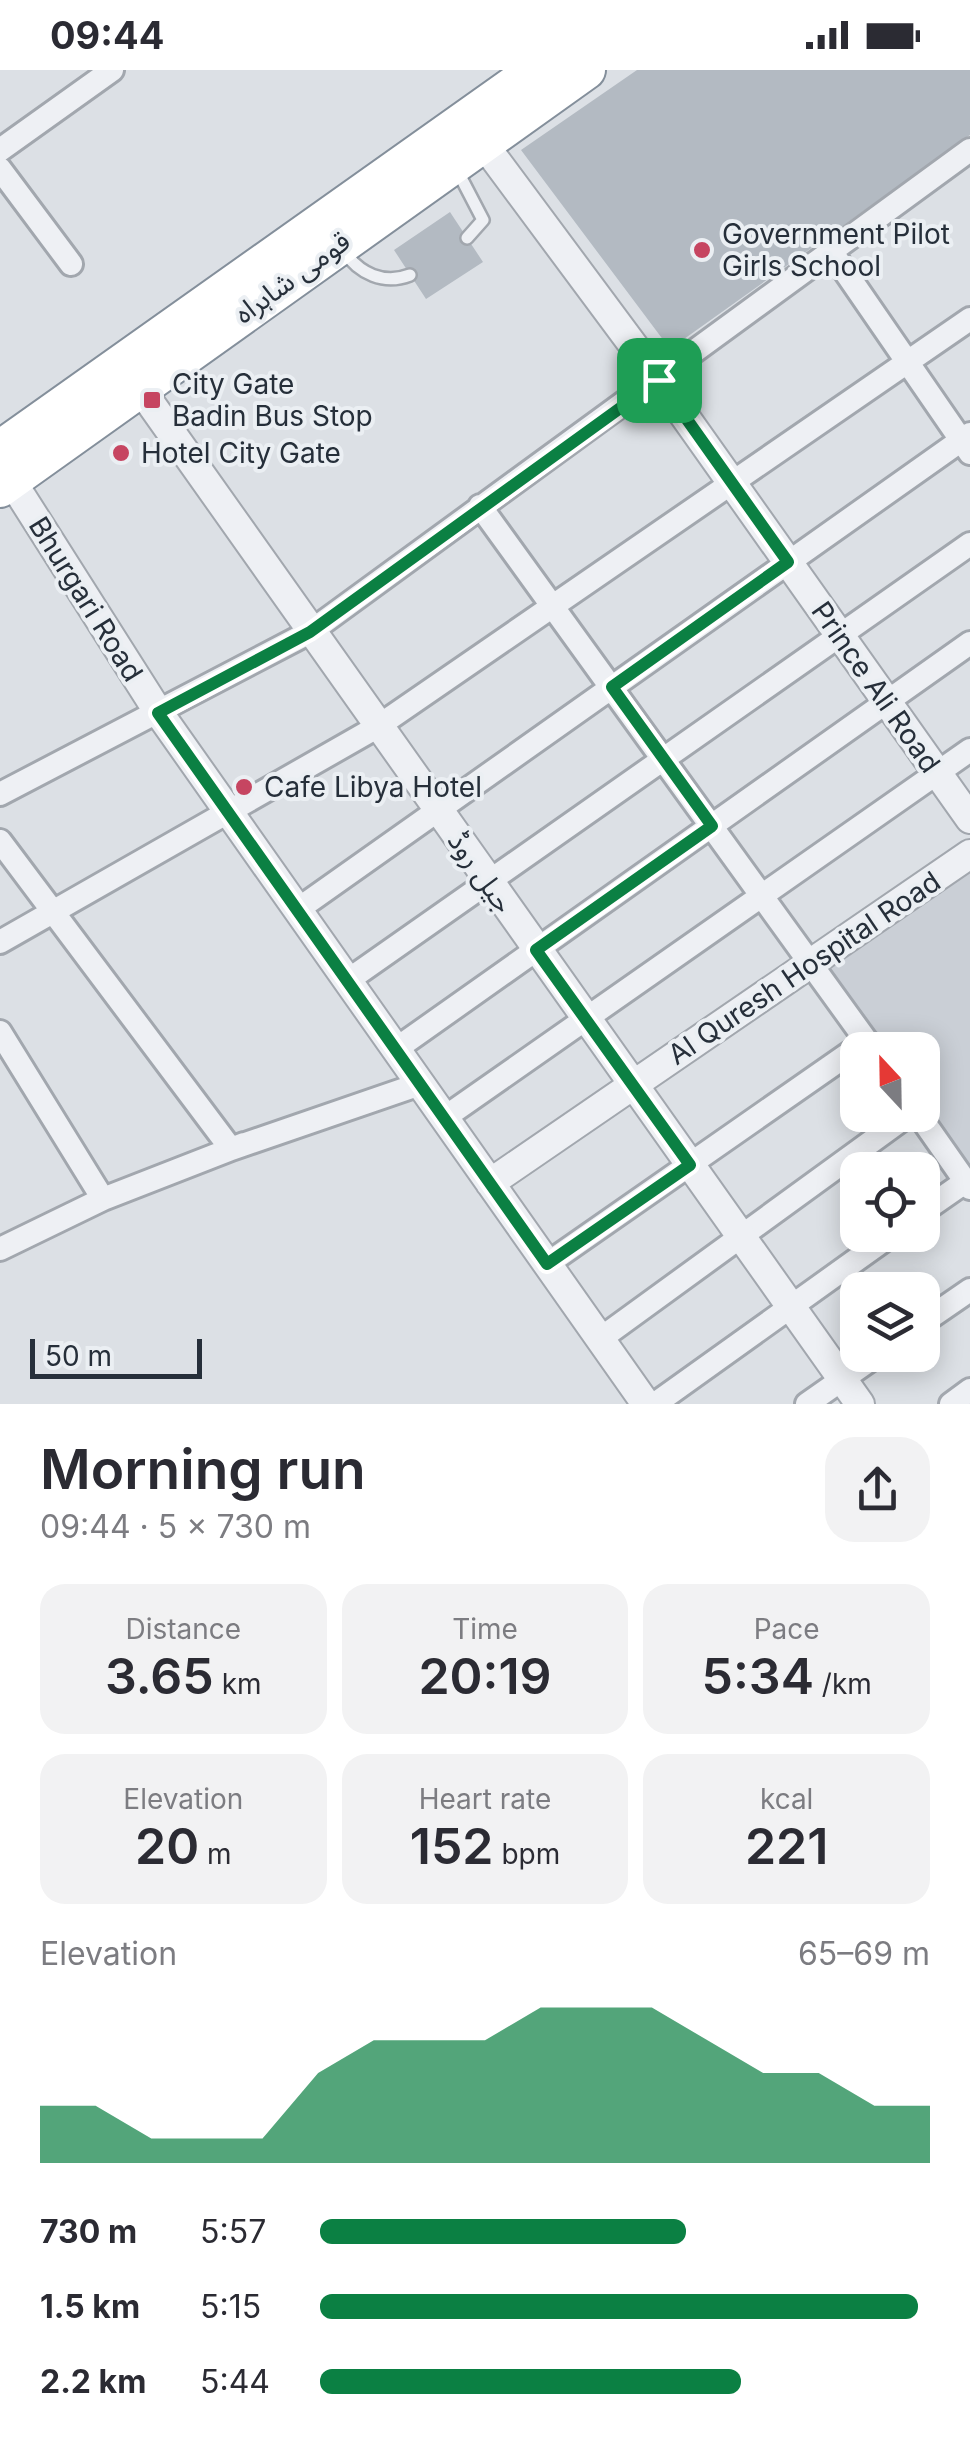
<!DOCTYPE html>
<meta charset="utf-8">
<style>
:root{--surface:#fff;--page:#f2f2f3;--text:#2b2b33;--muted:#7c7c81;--accent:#0b8043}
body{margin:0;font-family:Inter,"Noto Sans Arabic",sans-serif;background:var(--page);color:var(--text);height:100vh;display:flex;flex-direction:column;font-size:38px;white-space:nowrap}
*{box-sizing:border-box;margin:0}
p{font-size:32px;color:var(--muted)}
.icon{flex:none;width:55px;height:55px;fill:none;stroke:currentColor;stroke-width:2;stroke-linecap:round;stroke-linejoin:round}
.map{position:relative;height:1334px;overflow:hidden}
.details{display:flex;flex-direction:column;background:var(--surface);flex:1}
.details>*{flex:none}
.needle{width:65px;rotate:338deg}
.tools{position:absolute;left:840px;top:962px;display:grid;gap:20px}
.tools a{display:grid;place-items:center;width:100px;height:100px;border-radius:20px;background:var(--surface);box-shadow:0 5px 25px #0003;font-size:50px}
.scale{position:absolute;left:30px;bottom:25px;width:172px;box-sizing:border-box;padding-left:10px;border:5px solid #262f3a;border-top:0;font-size:28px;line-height:35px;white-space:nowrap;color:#262f3a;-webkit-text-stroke:8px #ebeff3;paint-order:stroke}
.pin{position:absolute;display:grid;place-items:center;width:85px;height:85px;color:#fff;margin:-42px;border-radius:20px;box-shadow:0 5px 15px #0006}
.round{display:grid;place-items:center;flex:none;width:105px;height:105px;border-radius:30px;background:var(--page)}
.summary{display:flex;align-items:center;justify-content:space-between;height:170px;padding:0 40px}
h1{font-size:55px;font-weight:600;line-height:75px}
.metrics{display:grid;grid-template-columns:repeat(3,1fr);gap:15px;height:170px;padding:10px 40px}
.metrics div{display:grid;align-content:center;border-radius:25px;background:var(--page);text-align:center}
.metrics b{font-size:50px;font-weight:600}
.metrics small{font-size:28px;font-weight:400}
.metrics p{font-size:28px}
.chart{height:280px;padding:20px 40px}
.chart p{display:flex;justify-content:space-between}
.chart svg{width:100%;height:180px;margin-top:10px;fill:var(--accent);opacity:.7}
ul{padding:0 40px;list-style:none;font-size:32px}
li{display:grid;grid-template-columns:160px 120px 1fr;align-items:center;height:75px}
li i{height:25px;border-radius:12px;background:var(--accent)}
.status{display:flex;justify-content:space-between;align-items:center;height:70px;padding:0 50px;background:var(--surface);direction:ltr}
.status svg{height:28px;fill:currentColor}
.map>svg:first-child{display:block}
</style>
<div class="status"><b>09:44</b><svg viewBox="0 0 49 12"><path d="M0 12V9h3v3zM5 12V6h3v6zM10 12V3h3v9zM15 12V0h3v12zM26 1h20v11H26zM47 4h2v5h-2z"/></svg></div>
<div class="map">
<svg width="970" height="1334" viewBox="0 0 970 1334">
<rect width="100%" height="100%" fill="#dce0e5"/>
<path fill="#cacfd6" d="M970 784V1118L922 1045V980H873L811 893Z"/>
<path fill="#b3bac2" d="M637 0H970V65L670 279 521 80Z
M450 142 483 192 426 229 394 180Z"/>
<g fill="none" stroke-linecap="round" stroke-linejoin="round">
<g stroke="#a2a7ae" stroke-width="16">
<path id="service" d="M457 100 483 150 467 168
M344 181C359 204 384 215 410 205"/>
</g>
<g stroke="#a2a7ae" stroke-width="28">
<path id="minor" d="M0 80 112 0
M0 99 71 194
M831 181 970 383
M480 436 873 980
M0 724 310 562 970 80
M0 771 231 1079 420 1014
M297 840 970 364
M0 872 377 657 970 249
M347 911 970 474
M0 962 103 1129
M396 979 970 573
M919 1045 970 1118
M444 1048 970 680
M922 1142 965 1112
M0 1179 103 1129 244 1074
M547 1194 867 971
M922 1253 970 1220
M600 1269 908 1045
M655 1334 891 1165
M807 1334 877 1285
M951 1334 970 1320"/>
</g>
<g stroke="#a2a7ae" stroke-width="32">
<path id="tertiary" d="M474 61 659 310 970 749
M139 317 860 1334
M11 410 159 643 646 1334
M490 1113 970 784"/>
</g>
<g stroke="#848f9b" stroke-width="42">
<path id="trunk" d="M0 380 536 0
M0 418 586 0"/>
</g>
<use href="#service" stroke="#eef0f4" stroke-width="11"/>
<use href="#minor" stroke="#eef0f4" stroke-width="22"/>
<use href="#tertiary" stroke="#eef0f4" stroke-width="28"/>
<use href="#trunk" stroke="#fff" stroke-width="38"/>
</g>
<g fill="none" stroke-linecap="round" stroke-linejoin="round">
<g stroke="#fff" stroke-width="20">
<path id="route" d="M659 310 788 492 612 617 712 756 536 880 690 1095 547 1194 158 643 310 562Z"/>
</g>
<use href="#route" stroke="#0b8043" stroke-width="12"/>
</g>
<g fill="#c64561" stroke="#ebeff3" stroke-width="4">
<circle cx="702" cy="180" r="10"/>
<rect x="142" y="320" width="20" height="20" rx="5"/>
<circle cx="121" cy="383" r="10"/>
<circle cx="244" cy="717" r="10"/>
</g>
<g text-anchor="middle" stroke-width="8" stroke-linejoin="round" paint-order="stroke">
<g font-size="28" fill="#262f3a" stroke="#ebeff3" text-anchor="start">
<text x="722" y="174">Government Pilot<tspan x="722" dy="32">Girls School</tspan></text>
<text x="172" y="324">City Gate<tspan x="172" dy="32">Badin Bus Stop</tspan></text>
<text x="141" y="393">Hotel City Gate</text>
<text x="264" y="727">Cafe Libya Hotel</text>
</g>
<g font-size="28" fill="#262f3a" stroke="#ebeff3">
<text transform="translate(292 207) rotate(-36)" y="10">قومی شاہراہ</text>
<text transform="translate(86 529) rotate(58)" y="10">Bhurgari Road</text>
<text transform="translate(876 617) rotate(55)" y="10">Prince Ali Road</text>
<text transform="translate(481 802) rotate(55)" y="10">جیل روڈ</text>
<text transform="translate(804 898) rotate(-34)" y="10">Al Quresh Hospital Road</text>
</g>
</g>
</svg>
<div class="tools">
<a><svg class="needle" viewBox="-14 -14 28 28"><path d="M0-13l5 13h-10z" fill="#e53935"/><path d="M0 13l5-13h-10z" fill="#7c7c81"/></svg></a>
<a><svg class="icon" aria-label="locate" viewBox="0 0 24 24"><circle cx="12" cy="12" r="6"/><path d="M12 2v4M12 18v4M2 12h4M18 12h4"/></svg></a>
<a><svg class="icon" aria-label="layers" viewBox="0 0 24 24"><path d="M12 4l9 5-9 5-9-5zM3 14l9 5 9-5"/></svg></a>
</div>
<div class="scale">50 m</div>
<div class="pin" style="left:659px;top:310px;background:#1e9e55"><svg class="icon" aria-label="arrive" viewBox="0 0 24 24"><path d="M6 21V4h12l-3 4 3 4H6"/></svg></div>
</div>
<section class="details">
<div class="summary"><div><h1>Morning run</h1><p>09:44 · 5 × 730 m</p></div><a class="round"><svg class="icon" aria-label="share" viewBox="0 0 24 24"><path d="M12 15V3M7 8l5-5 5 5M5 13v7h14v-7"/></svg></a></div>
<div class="metrics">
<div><p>Distance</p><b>3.65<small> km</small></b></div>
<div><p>Time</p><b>20:19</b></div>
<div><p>Pace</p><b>5:34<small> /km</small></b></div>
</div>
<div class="metrics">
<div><p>Elevation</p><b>20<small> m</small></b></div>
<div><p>Heart rate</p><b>152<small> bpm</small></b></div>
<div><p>kcal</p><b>221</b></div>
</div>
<div class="chart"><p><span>Elevation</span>65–69 m</p>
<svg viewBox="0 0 160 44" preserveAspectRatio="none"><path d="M0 44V30L10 30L20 38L30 38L40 38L50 22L60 14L70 14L80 14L90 6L100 6L110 6L120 14L130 22L140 22L150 30L160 30V44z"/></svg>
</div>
<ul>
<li><b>730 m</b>5:57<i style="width:60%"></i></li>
<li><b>1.5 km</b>5:15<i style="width:98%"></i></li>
<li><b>2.2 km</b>5:44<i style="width:69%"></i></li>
</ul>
</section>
